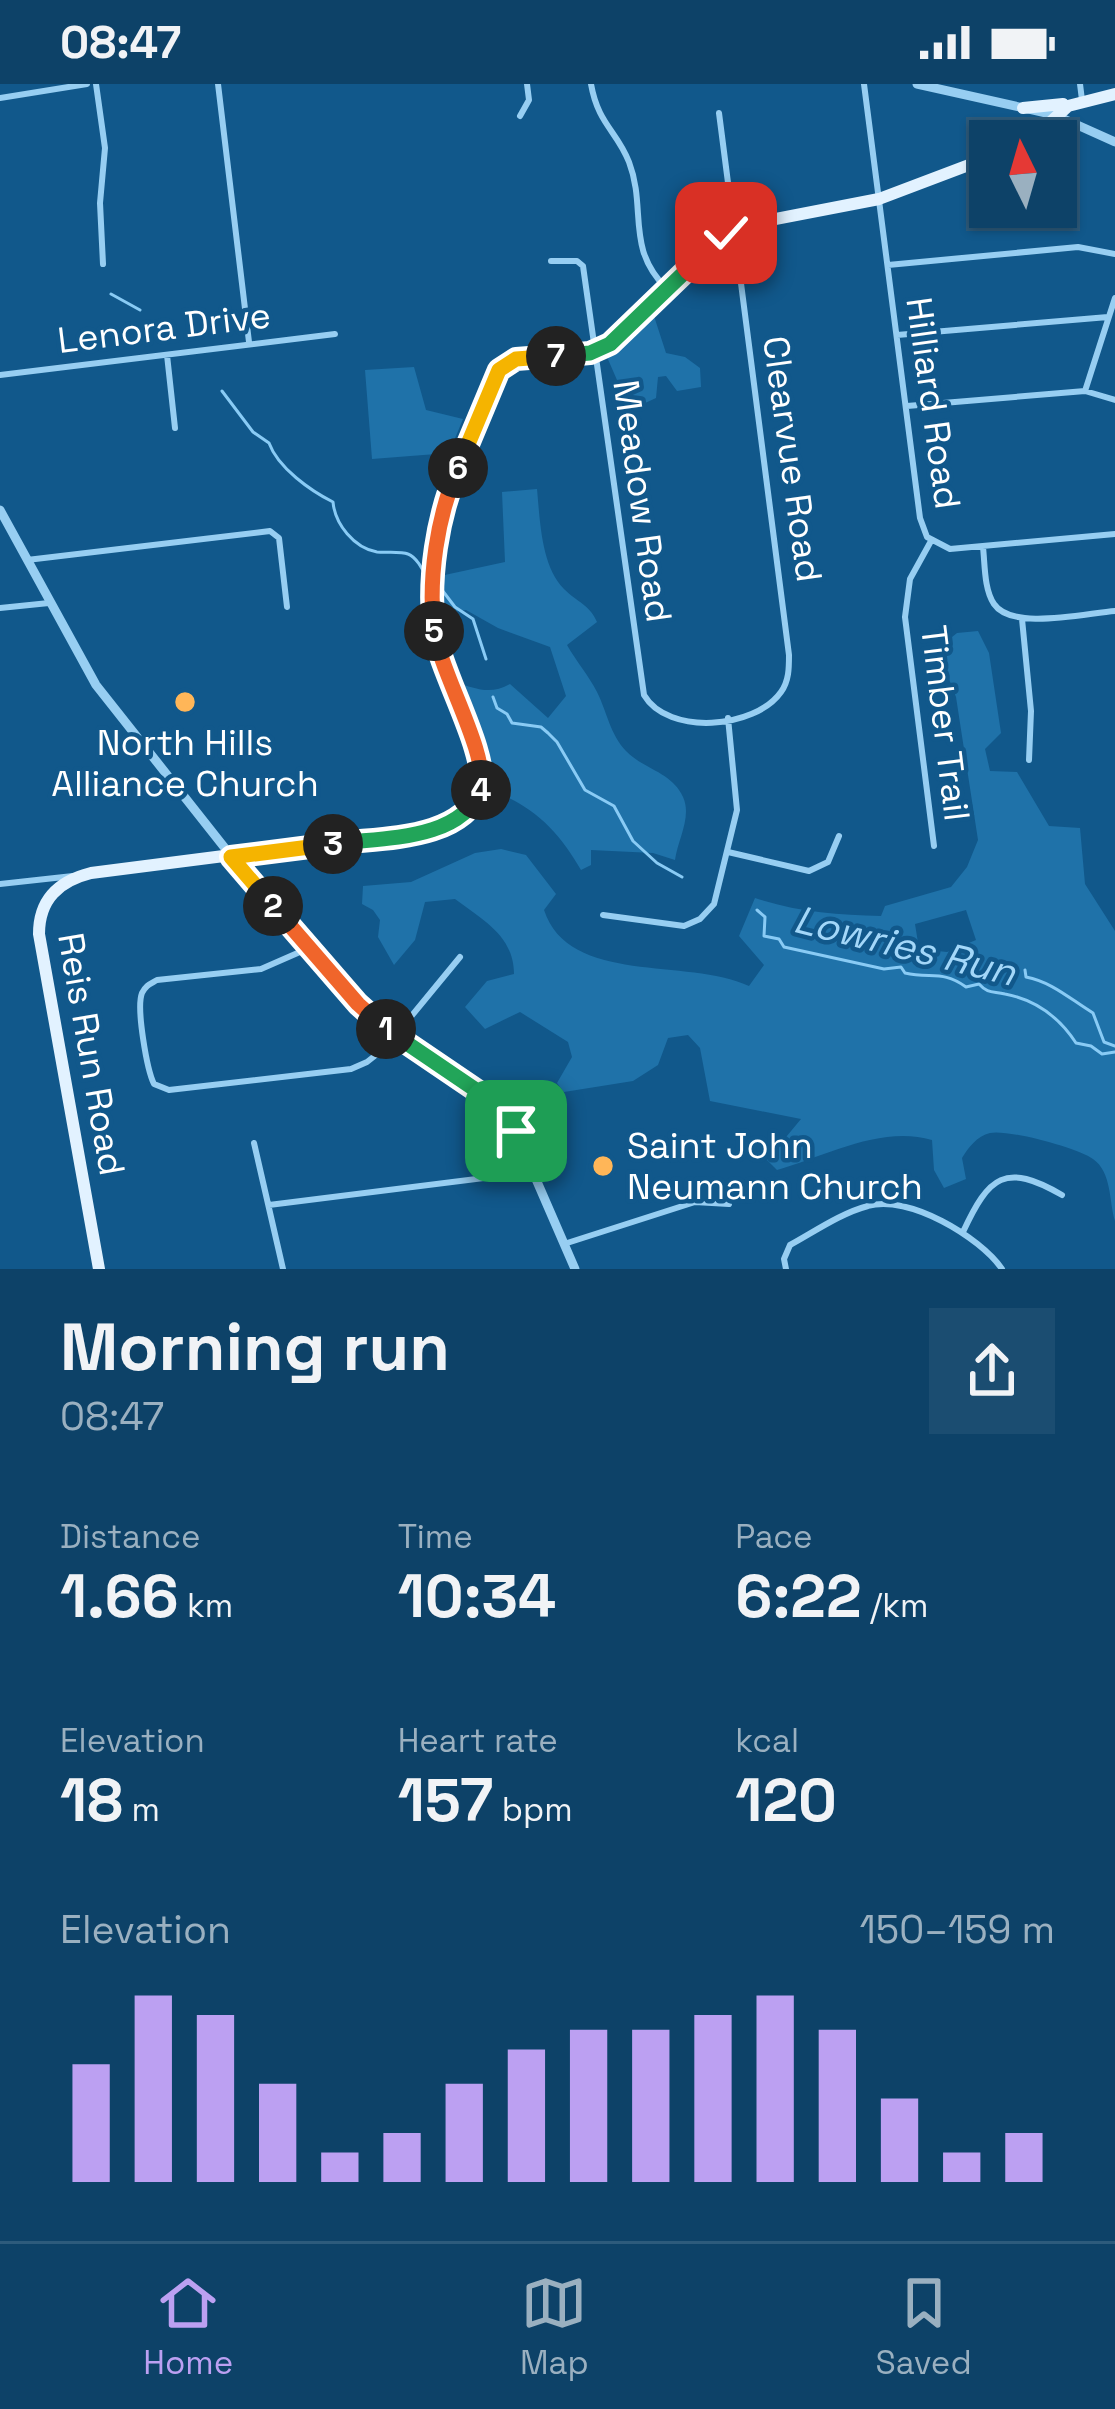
<!DOCTYPE html>
<meta charset="utf-8">
<style>
:root{--surface:#0d4268;--page:#1b4d71;--text:#f1f3f6;--muted:#9ab0c0;--line:#2d5b7c;--accent:#bca0f2}
body{margin:0;font-family:"Space Grotesk",sans-serif;background:var(--page);color:var(--text);height:100vh;display:flex;flex-direction:column;font-size:45px;white-space:nowrap}
*{box-sizing:border-box;margin:0}
p{font-size:39px;color:var(--muted)}
.icon{flex:none;width:66px;height:66px;fill:none;stroke:currentColor;stroke-width:2;stroke-linecap:round;stroke-linejoin:round}
.map{position:relative;height:1185px;overflow:hidden}
.sheet{display:flex;flex-direction:column;background:var(--surface);flex:1}
.sheet>*{flex:none}
.needle{width:78px;rotate:355deg}
.buttons{position:absolute;left:969px;top:36px;display:grid;gap:24px}
.buttons a{display:grid;place-items:center;width:108px;height:108px;border-radius:0px;background:var(--surface);box-shadow:0 3px 9px #0004,0 0 0 3px var(--line);font-size:60px}
.pin{position:absolute;display:grid;place-items:center;width:102px;height:102px;color:#fff;margin:-51px;border-radius:24px;box-shadow:0 6px 18px #0006}
.km{position:absolute;width:60px;height:60px;margin:-30px;border-radius:50%;background:#222;color:#fff;font-size:33px;line-height:60px;text-align:center}
.round{display:grid;place-items:center;flex:none;width:126px;height:126px;border-radius:0px;background:var(--page)}
.overview{display:flex;align-items:center;justify-content:space-between;height:204px;padding:0 60px}
h1{font-size:66px;font-weight:700;line-height:90px}
.metrics{display:grid;grid-template-columns:repeat(3,1fr);gap:18px;height:204px;padding:12px 60px}
.metrics div{display:grid;align-content:center}
.metrics b{font-size:60px;font-weight:700}
.metrics small{font-size:33px;font-weight:400}
.metrics p{font-size:33px}
.chart{height:336px;padding:24px 60px}
.chart p{display:flex;justify-content:space-between}
.chart svg{width:100%;height:216px;margin-top:12px;stroke:var(--accent);stroke-width:6}
.status{display:flex;justify-content:space-between;align-items:center;height:84px;padding:0 60px;background:var(--surface);direction:ltr}
.status svg{height:33px;fill:currentColor}
.tabs{display:flex;justify-content:space-around;align-items:center;height:168px;border-top:3px solid var(--line);background:var(--surface);font-size:33px;color:var(--muted)}
.tabs a{display:grid;justify-items:center;gap:6px}
.tabs .selected{color:var(--accent)}
.map>svg:first-child{display:block}
</style>
<div class="status"><b>08:47</b><svg viewBox="0 0 49 12"><path d="M0 12V9h3v3zM5 12V6h3v6zM10 12V3h3v9zM15 12V0h3v12zM26 1h20v11H26zM47 4h2v5h-2z"/></svg></div>
<div class="map">
<svg width="1115" height="1185" viewBox="0 0 1115 1185">
<rect width="100%" height="100%" fill="#11588b"/>
<path fill="#1f72a9" fill-rule="evenodd" d="M653 229 666 269 685 273 700 284 701 303 677 307 666 292 658 293 656 314 630 326 607 273Z
M414 283 426 326 463 335 449 369 372 375 365 286Z
M537 405C540 436 541 482 564 505 577 518 590 521 597 538L567 561C576 577 589 592 597 608 607 628 610 650 626 667 643 685 672 688 683 713 692 733 678 755 675 776L653 769 591 766V781L581 786C558 746 534 723 491 706L490 683 456 598C475 605 491 611 510 600L548 634 566 612 550 563 498 544 466 526 438 530 440 492 505 478 502 408Z
M978 547 989 569 1001 649 985 665 990 687 1017 688 1049 742 1080 744 1085 800 1115 847V1137C1109 1118 1112 1088 1093 1075 1078 1064 1007 1045 990 1049 977 1052 968 1064 962 1074L966 1095 944 1104 934 1086 932 1056C881 1041 826 1072 777 1086L767 1076 801 1035 710 1017 700 964 688 951 668 954 658 981 633 997 564 1008 557 999 572 973 568 958 520 928 485 945 465 923 487 897 514 890C514 852 483 836 455 815L425 818 415 856 394 881 378 853 380 836 373 826 362 820 363 802 411 798 475 769 501 765 526 771 556 810 544 826C569 902 687 873 749 902L764 881 739 852 755 814C797 828 837 831 881 832L885 822 951 803 967 783 978 756 956 613 947 590 942 561 957 549ZM966 826 976 856 947 868 919 865 915 840Z"/>
<g fill="none" stroke-linecap="round" stroke-linejoin="round">
<path stroke="#89cbf5" stroke-width="3" d="M111 210 140 226
M222 307 253 348 269 359C278 384 311 407 333 418 335 440 354 464 377 468 385 469 401 467 408 470 416 473 423 485 426 493
M442 506 455 523 473 535 486 575
M493 613 497 624 507 630 512 639 541 643 548 649 557 658 585 706 614 722 633 757 657 779 682 793
M757 826 765 833 764 852 779 855 784 863 884 885 901 883 905 889C931 895 943 886 966 903L979 900C988 910 993 907 1005 910 1037 916 1059 933 1076 959L1091 962 1102 970 1115 968
M1025 886 1026 893C1052 898 1070 915 1093 929L1104 958 1115 962"/>
<path stroke="#97cef2" stroke-width="6" d="M96 0 105 64 100 119 103 180
M218 0 249 258
M591 0C598 40 617 47 629 78 647 125 625 164 667 205
M864 0 920 434 927 453 950 465 1115 450
M1080 0 1082 16
M0 14 87 0
M520 32 529 16 527 0
M551 177H577L583 182 644 611C668 652 755 645 781 608 789 597 789 584 789 571L719 29
M888 181 1078 163 1115 170
M897 251 1108 233
M167 271 175 344
M0 291 335 250
M1085 307 1115 214
M907 322 1085 307 1115 316
M931 457 910 495 905 533 934 762
M983 463C985 481 984 505 994 520 1012 547 1086 529 1115 527
M27 476 270 447 279 454 287 523
M0 524 49 519
M1022 535 1031 627 1029 676
M728 768 809 787 828 778 839 752
M0 800 73 792
M603 831 684 842 700 835 714 820 737 726 728 634
M309 864 261 885 157 896C150 900 146 901 142 909 136 924 147 986 154 1000L169 1006 351 985 367 978 386 963 460 873
M254 1059 283 1185
M269 1121 532 1088
M963 1148C989 1092 1005 1078 1062 1111
M564 1160 695 1118 729 1120
M786 1185 784 1175 790 1161C814 1148 841 1129 868 1122 908 1110 980 1153 1002 1185"/>
<path stroke="#97cef2" stroke-width="9" d="M917 0 1055 31 1115 58
M0 426 96 601 247 792 365 928 495 1019 509 1033 575 1185"/>
<path stroke="#e2f2ff" stroke-width="12" d="M1023 24 1063 20
M1030 57 1068 22 1115 10
M99 1185 39 850C39 815 59 797 91 789L435 745 459 735 469 726 480 709 483 690C474 648 448 611 438 569 418 482 456 361 499 286 529 260 576 279 610 260L734 143 879 115 990 73"/>
</g>
<g fill="none" stroke-linecap="round" stroke-linejoin="round">
<g stroke="#fff" stroke-width="24">
<path id="split-1" d="M386 945 495 1019 516 1047"/>
</g>
<g stroke="#fff" stroke-width="24">
<path id="split-2" d="M273 822 358 920 386 945"/>
</g>
<g stroke="#fff" stroke-width="24">
<path id="split-3" d="M273 822 231 773 333 760"/>
</g>
<g stroke="#fff" stroke-width="24">
<path id="split-4" d="M333 760C381 753 459 758 481 706"/>
</g>
<g stroke="#fff" stroke-width="24">
<path id="split-5" d="M434 547C442 592 488 668 481 706"/>
</g>
<g stroke="#fff" stroke-width="24">
<path id="split-6" d="M434 547C428 494 437 433 458 384"/>
</g>
<g stroke="#fff" stroke-width="24">
<path id="split-7" d="M458 384 499 286 516 275 556 272"/>
</g>
<g stroke="#fff" stroke-width="24">
<path id="split-8" d="M556 272 590 269 610 260 690 183"/>
</g>
<g stroke="#fff" stroke-width="24">
<path id="split-9" d="M690 183 726 149"/>
</g>
<use href="#split-1" stroke="#22a559" stroke-width="15"/>
<use href="#split-2" stroke="#f0652b" stroke-width="15"/>
<use href="#split-3" stroke="#f5b400" stroke-width="15"/>
<use href="#split-4" stroke="#22a559" stroke-width="15"/>
<use href="#split-5" stroke="#f0652b" stroke-width="15"/>
<use href="#split-6" stroke="#f0652b" stroke-width="15"/>
<use href="#split-7" stroke="#f5b400" stroke-width="15"/>
<use href="#split-8" stroke="#22a559" stroke-width="15"/>
<use href="#split-9" stroke="#f5b400" stroke-width="15"/>
</g>
<g fill="#ffb658" stroke="#11588b" stroke-width="4.5">
<circle cx="185" cy="618" r="12"/>
<circle cx="603" cy="1082" r="12"/>
</g>
<g text-anchor="middle" stroke-width="9" stroke-linejoin="round" paint-order="stroke">
<g font-size="36" fill="#fff" stroke="#11588b">
<text transform="translate(164 243) rotate(-7)" y="13">Lenora Drive</text>
<text transform="translate(934 319) rotate(82)" y="13">Hilliard Road</text>
<text transform="translate(793 375) rotate(82)" y="13">Clearvue Road</text>
<text transform="translate(643 417) rotate(82)" y="13">Meadow Road</text>
<text transform="translate(946 639) rotate(83)" y="13">Timber Trail</text>
<text transform="translate(92 970) rotate(80)" y="13">Reis Run Road</text>
</g>
<g font-size="36" fill="#fff" stroke="#11588b">
<text x="185" y="671">North Hills<tspan x="185" dy="41">Alliance Church</tspan></text>
<text x="627" y="1074" text-anchor="start">Saint John<tspan x="627" dy="41">Neumann Church</tspan></text>
</g>
<g font-size="39" font-style="italic" fill="#a3d7f9" stroke="#11588b">
<text transform="translate(905 861) rotate(14)" y="14">Lowries Run</text>
</g>
</g>
</svg>
<div class="buttons">
<a><svg class="needle" viewBox="-14 -14 28 28"><path d="M0-13l5 13h-10z" fill="#e53935"/><path d="M0 13l5-13h-10z" fill="#9ab0c0"/></svg></a>
</div>
<div class="pin" style="left:516px;top:1047px;background:#1e9e55"><svg class="icon" aria-label="arrive" viewBox="0 0 24 24"><path d="M6 21V4h12l-3 4 3 4H6"/></svg></div>
<div class="pin" style="left:726px;top:149px;background:#d93025"><svg class="icon" aria-label="check" viewBox="0 0 24 24"><path d="M5 12l5 5 9-10"/></svg></div>
<b class="km" style="left:386px;top:945px">1</b>
<b class="km" style="left:273px;top:822px">2</b>
<b class="km" style="left:333px;top:760px">3</b>
<b class="km" style="left:481px;top:706px">4</b>
<b class="km" style="left:434px;top:547px">5</b>
<b class="km" style="left:458px;top:384px">6</b>
<b class="km" style="left:556px;top:272px">7</b>
</div>
<section class="sheet">
<div class="overview"><div><h1>Morning run</h1><p>08:47</p></div><a class="round"><svg class="icon" aria-label="share" viewBox="0 0 24 24"><path d="M12 15V3M7 8l5-5 5 5M5 13v7h14v-7"/></svg></a></div>
<div class="metrics">
<div><p>Distance</p><b>1.66<small> km</small></b></div>
<div><p>Time</p><b>10:34</b></div>
<div><p>Pace</p><b>6:22<small> /km</small></b></div>
</div>
<div class="metrics">
<div><p>Elevation</p><b>18<small> m</small></b></div>
<div><p>Heart rate</p><b>157<small> bpm</small></b></div>
<div><p>kcal</p><b>120</b></div>
</div>
<div class="chart"><p><span>Elevation</span>150–159 m</p>
<svg viewBox="0 0 160 44" preserveAspectRatio="none"><path d="M5 44V20M15 44V6M25 44V10M35 44V24M45 44V38M55 44V34M65 44V24M75 44V17M85 44V13M95 44V13M105 44V10M115 44V6M125 44V13M135 44V27M145 44V38M155 44V34"/></svg>
</div>
</section>
<nav class="tabs">
<a class="selected"><svg class="icon" aria-label="home" viewBox="0 0 24 24"><path d="M3 11l9-7 9 7M6 9v11h12V9"/></svg>Home</a>
<a><svg class="icon" aria-label="map" viewBox="0 0 24 24"><path d="M3 6l6-2 6 2 6-2v14l-6 2-6-2-6 2zM9 4v14M15 6v14"/></svg>Map</a>
<a><svg class="icon" aria-label="saved" viewBox="0 0 24 24"><path d="M7 4h10v16l-5-4-5 4z"/></svg>Saved</a>
</nav>
